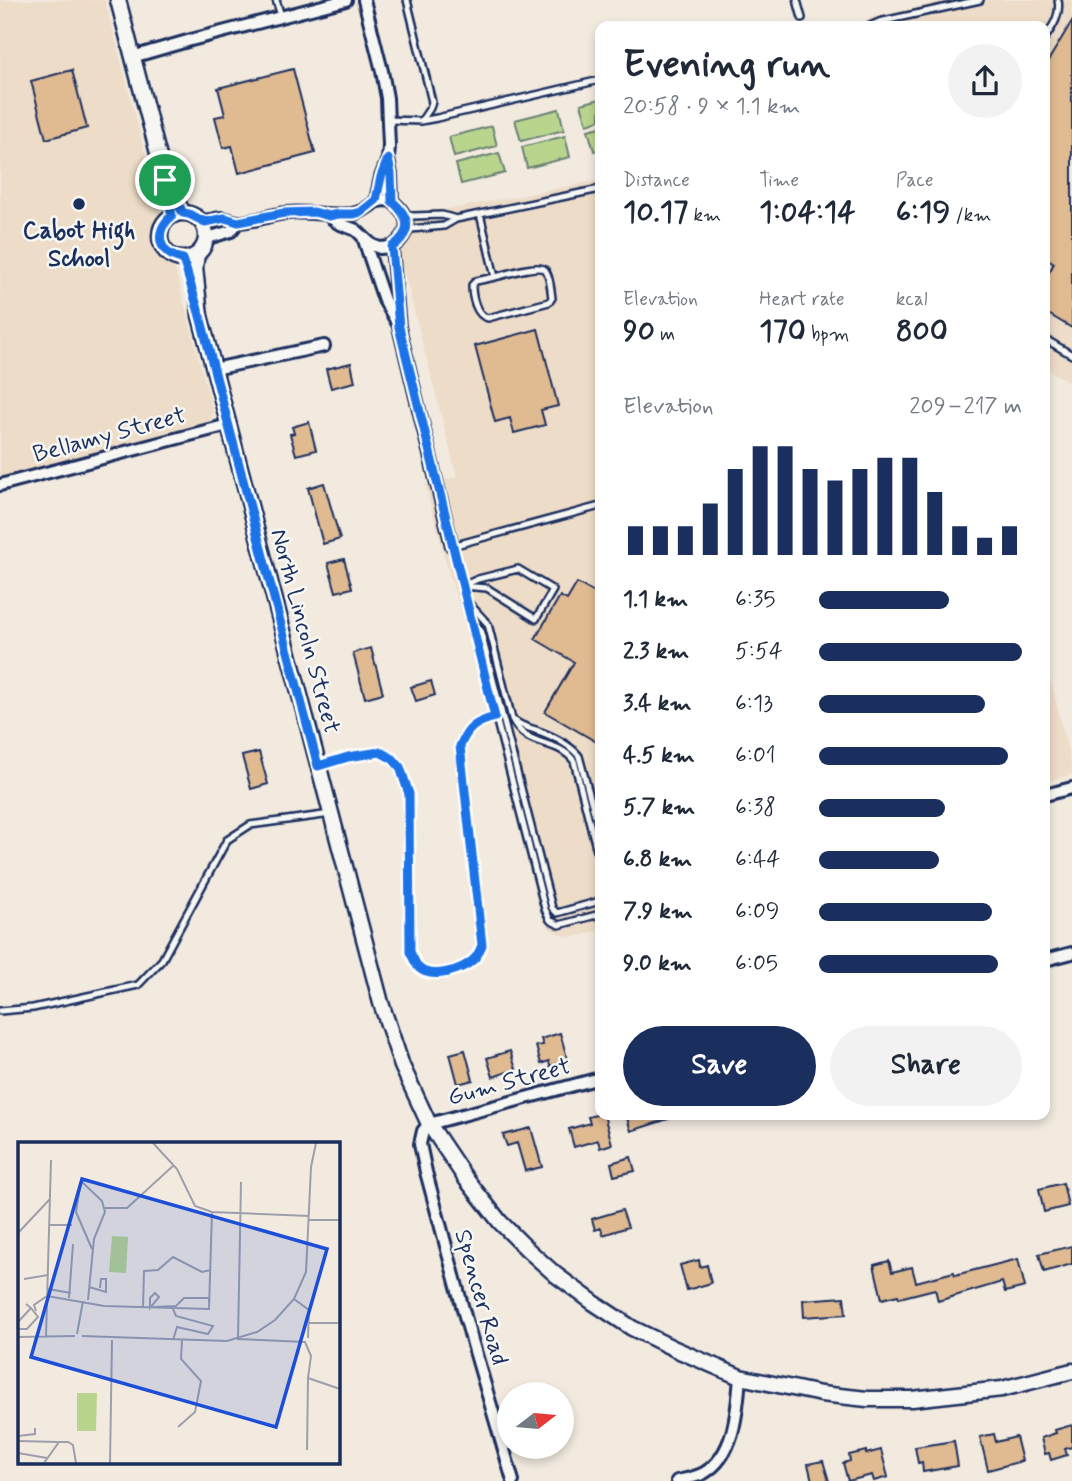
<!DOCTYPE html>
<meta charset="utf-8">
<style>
:root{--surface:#fff;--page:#f2f2f3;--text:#1f2937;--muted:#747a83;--accent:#1b2f5e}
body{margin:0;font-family:Mynerve,sans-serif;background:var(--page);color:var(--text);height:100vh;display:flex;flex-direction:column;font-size:26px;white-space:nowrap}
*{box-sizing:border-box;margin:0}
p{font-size:23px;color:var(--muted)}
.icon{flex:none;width:38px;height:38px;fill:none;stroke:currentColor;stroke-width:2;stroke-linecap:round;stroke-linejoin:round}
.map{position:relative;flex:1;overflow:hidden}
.side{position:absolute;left:595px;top:21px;width:455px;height:1099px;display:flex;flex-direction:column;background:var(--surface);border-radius:14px;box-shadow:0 4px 10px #0003}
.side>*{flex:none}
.needle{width:46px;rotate:74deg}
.tools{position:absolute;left:497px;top:1382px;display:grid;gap:14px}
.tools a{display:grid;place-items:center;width:77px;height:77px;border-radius:50%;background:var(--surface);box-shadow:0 4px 10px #0003;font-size:35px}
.pin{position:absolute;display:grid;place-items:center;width:60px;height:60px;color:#fff;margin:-30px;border:4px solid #fff;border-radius:50%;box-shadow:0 2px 7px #0007}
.round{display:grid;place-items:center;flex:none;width:74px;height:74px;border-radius:37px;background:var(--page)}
.overview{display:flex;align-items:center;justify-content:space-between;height:119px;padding:0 28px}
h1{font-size:38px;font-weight:700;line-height:52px}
.stats{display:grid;grid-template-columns:repeat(3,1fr);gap:10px;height:119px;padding:7px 28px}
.stats div{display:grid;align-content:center}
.stats b{font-size:30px;font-weight:700}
.stats small{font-size:19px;font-weight:400}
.stats p{font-size:19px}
.chart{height:196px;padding:14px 28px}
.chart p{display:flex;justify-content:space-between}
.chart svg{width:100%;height:126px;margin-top:7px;stroke:var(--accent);stroke-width:6}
.button{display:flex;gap:14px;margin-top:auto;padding:14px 28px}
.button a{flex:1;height:80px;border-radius:42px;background:var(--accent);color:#fff;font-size:28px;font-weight:700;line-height:80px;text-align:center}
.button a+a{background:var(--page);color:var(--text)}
ul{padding:0 28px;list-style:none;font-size:23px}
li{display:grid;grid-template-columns:112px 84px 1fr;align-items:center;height:52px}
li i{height:18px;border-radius:9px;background:var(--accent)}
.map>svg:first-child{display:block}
</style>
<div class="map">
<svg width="1072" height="1481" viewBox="0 0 1072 1481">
<rect width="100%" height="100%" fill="#f2eadf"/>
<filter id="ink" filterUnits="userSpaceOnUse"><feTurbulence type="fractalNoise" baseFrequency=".0143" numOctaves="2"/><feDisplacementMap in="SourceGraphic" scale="14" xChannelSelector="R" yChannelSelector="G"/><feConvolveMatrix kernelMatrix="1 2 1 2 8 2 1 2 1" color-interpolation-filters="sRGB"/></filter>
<g filter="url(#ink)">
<path fill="#eddcc8" d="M0 0H105L213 413 209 425 0 485Z
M947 0H1072V384L1045 368V26H859L869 18Z
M600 180V930L579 936 569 937 559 934 551 929 544 921 540 912 474 652 450 577 425 485 457 477 401 260 398 234 397 214 456 208Z
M1045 658 1072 767V774L1045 782Z"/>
<path fill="#b9d58d" stroke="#6a8276" stroke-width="2" d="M600 99V120L587 124 581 104Z
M559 109 564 130 521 141 515 120Z
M492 126 497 146 454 157 449 137Z
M600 127V149L594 151 588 130Z
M565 136 570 157 527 168 522 147Z
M499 153 505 173 461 184 456 164Z"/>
<path fill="#e0ba91" stroke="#1b2f5e" stroke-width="2" d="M1072 21V328L1045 312V280L1054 263 1045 257V66Z
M293 69 315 153 239 173 232 146 223 148 215 117 225 115 218 88Z
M72 70 87 128 46 139 31 81Z
M538 329 558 406 541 410 545 425 514 433 510 418 495 422 475 346Z
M351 363 355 382 331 388 326 369Z
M309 422 316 450 296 455 290 434 294 433 292 427Z
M324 483 340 539 323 544 308 488Z
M344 559 352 588 336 592 328 563Z
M577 583 600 596V744L545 712 574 662 535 639 560 596 567 600Z
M371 648 383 693 365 698 353 653Z
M431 681 435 695 416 701 411 687Z
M259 752 268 784 251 789 242 756Z
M560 1033 568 1061 550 1066 549 1061 541 1064 536 1046 543 1045 541 1039Z
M465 1050 473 1080 458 1084 450 1054Z
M510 1051 516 1069 493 1077 487 1058Z
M596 1115H604L612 1144 600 1148 598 1140 574 1147 569 1129 590 1123 588 1117Z
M626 1115H674L675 1117 631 1131Z
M531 1128 542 1167 525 1171 517 1143 507 1146 503 1135Z
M631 1157 635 1171 614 1176 611 1163Z
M1063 1183 1068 1206 1044 1212 1039 1189Z
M622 1210 628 1227 603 1235 601 1228 595 1230 592 1219Z
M1072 1246V1264L1044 1272 1039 1254Z
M1018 1259 1025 1287 1005 1292 1002 1282 938 1301 935 1289 899 1298 898 1295 882 1299 874 1265 889 1261 892 1272 912 1267 916 1282 954 1272 955 1275Z
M699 1260 700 1267 707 1265 711 1283 687 1290 680 1265Z
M844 1297 846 1314 804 1317 803 1300Z
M1072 1425V1447L1065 1449 1067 1455 1051 1460 1049 1453 1045 1454 1041 1438 1056 1433 1055 1430Z
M994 1434 996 1442 1016 1437 1022 1461 988 1470 980 1437Z
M954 1441 958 1466 923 1472 922 1462 918 1463 915 1447Z
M881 1450 888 1477 874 1481 872 1475 848 1481 843 1463 850 1461 849 1455 866 1451V1454Z
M823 1461 829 1481H812L808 1464Z"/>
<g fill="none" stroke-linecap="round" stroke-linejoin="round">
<g stroke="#1b2f5e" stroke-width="10">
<path id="service" d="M276 0 281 16
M407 0 432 102 430 108 422 120
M797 0 802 18
M870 26 879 22 980 0
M1045 38C1053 26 1061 15 1058 0
M388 120 421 121 437 118 600 80
M404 214 413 216 442 215 456 219
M480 214 495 277 476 281 472 285C472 297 476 316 488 318L549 302 552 298C551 291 550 275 545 270 538 263 505 275 495 277
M405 232 411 229 444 226 456 219 600 189
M1045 339 1072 355
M600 506 452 546 545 909 550 920 559 925 600 914
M518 569 553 590 536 619 487 588 462 586 478 579Z
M467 601 488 624 512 719C526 749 557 738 574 761L600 863
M472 623 480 629 552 908 557 913 600 901
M515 721C524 728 532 728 541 732 554 737 570 745 579 756L600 834
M321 765 348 757 380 752 393 759 399 767 409 794 410 952C413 957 415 964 419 968 432 980 462 970 473 960 478 956 480 950 482 945L460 746C468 727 476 722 495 717
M0 1011 33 1008 138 985 162 960 227 840 250 825 331 814"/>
</g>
<g stroke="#1b2f5e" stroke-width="16">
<path id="minor" d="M364 0 382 71 387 98 389 146 388 159 391 174 392 201C410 216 413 232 392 247
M132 57 191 40 346 0
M376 200 381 177 388 159
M329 216 338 223 356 230 372 245 380 248 392 247
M200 220C207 222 213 219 221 218 227 218 231 221 237 222 250 223 272 214 286 213 308 211 329 216 352 214 370 212 370 197 392 201
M363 237 384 300 398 324
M205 242 211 237 231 231 238 222
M392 247 399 327 452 546
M214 369 324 346
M0 485 228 425
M1045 795 1072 788
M1045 960 1072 953
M513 1481 466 1320 426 1172 420 1144 423 1131 429 1124 600 1078
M677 1481C686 1479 697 1477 704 1473 736 1454 737 1409 740 1377"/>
</g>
<g stroke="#1b2f5e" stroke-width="19">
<path id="tertiary" d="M118 0 165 180 183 213
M160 236a23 23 0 1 1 46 0a23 23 0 1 1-46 0Z
M197 255 195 267 200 316 381 1003 402 1066 429 1124 466 1179 500 1222 528 1250 556 1275 594 1303 632 1328 675 1349 740 1377 821 1394 867 1399H912L1002 1389 1072 1371"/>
</g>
<use href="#service" stroke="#f6f6f2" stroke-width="5"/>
<use href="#minor" stroke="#f6f6f2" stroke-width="10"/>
<use href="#tertiary" stroke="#f6f6f2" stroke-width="14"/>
</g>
</g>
<g fill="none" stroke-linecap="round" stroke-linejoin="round" filter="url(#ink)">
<g stroke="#fff" stroke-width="14">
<path id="route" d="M388 159 391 174 392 201C410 217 413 232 392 247L399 327 495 717C476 722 468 727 460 746L482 945C480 950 478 956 473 960 462 970 432 980 419 968 415 964 413 957 410 952L409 794 400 767 393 759 380 752 348 757 318 766 200 316 183 259C158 255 153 231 172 216L165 180 183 213 189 214 205 222 225 218 238 222 284 213 314 212 329 216 338 214H354L361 212 376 200 381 177Z"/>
</g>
<use href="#route" stroke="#1a73e8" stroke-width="9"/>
</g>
<circle fill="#1b2f5e" stroke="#f6f6f2" stroke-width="2.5" cx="79" cy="204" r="7"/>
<g text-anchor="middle" stroke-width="5" stroke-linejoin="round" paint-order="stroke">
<g font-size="24" font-weight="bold" fill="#1b2f5e" stroke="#f6f6f2">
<text x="79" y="238">Cabot High<tspan x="79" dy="28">School</tspan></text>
</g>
<g font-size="24" fill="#1b2f5e" stroke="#f6f6f2">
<text transform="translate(109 434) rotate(-15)" y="8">Bellamy Street</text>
<text transform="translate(306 631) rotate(75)" y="8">North Lincoln Street</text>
<text transform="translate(509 1081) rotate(-15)" y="8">Gum Street</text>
<text transform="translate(482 1297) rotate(74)" y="8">Spencer Road</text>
</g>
</g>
<g transform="translate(18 1142)">
<rect width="322" height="322" fill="#f2eadf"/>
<path d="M94 94 110 95 108 131 91 130ZM59 251H79L78 289H59Z" fill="#b9d58d"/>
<path fill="none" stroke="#9c9fab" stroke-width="2" d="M135 1 159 27 177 64 194 70M223 40 220 197 287 200 293 214 290 236 322 247M87 66H109L156 23M291 78H322M32 83H54M0 91 32 57M6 137 30 133M71 145 88 150V137H83L82 146M30 147 53 151M137 151 141 155 132 166V156ZM51 156 55 102M276 157 291 168 290 196M70 158 76 97 87 70 84 59 63 39 58 70 74 107M136 165 158 164 166 156H191V160M125 166 126 129 140 128 155 115 184 130 193 128M18 169 16 163 29 154 86 164 191 167 194 70 291 74M0 180 13 166 8 162M291 181H322M0 187H9L20 175 13 166M59 192 65 159M64 194 209 199 239 190 257 178 276 157 288 130 293 25 298 1M0 195 57 194M28 195 33 18M155 198 159 185 190 192 195 184 158 174 155 167M160 285 177 270 183 239 163 217 164 198M0 294 17 292V286M0 299 40 300M289 308 290 236M0 311 29 316M26 321 41 300H50L55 303 58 321M92 321 94 198"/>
<path fill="#1d4ed8" fill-opacity="0.15" stroke="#1d4ed8" stroke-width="3.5" d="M64 37 309 107 258 285 13 215Z"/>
<rect width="322" height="322" fill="none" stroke="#1b2f5e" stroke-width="3.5"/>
</g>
</svg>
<div class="tools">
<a><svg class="needle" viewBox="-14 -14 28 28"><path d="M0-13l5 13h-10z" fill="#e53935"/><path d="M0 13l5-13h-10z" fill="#747a83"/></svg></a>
</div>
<div class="pin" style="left:165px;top:180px;background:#1e9e55"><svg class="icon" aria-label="arrive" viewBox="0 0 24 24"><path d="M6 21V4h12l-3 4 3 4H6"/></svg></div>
<section class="side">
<div class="overview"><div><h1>Evening run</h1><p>20:58 · 9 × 1.1 km</p></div><a class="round"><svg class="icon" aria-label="share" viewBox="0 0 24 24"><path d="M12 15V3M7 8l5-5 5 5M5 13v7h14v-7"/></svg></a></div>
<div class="stats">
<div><p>Distance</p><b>10.17<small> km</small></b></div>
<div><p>Time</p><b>1:04:14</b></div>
<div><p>Pace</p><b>6:19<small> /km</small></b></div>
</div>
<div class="stats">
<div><p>Elevation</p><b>90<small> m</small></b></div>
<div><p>Heart rate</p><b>170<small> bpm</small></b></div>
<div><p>kcal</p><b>800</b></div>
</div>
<div class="chart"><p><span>Elevation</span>209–217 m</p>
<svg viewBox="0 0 160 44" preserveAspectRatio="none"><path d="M5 44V34M15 44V34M25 44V34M35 44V26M45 44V14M55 44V6M65 44V6M75 44V14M85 44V18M95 44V14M105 44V10M115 44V10M125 44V22M135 44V34M145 44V38M155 44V34"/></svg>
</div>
<ul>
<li><b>1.1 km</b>6:35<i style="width:64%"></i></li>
<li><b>2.3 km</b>5:54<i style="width:100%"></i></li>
<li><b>3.4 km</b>6:13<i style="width:82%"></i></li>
<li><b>4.5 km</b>6:01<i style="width:93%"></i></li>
<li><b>5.7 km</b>6:38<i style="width:62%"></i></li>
<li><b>6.8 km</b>6:44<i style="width:59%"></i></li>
<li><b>7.9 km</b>6:09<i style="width:85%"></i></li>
<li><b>9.0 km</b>6:05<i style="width:88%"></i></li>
</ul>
<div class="button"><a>Save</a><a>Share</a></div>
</section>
</div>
